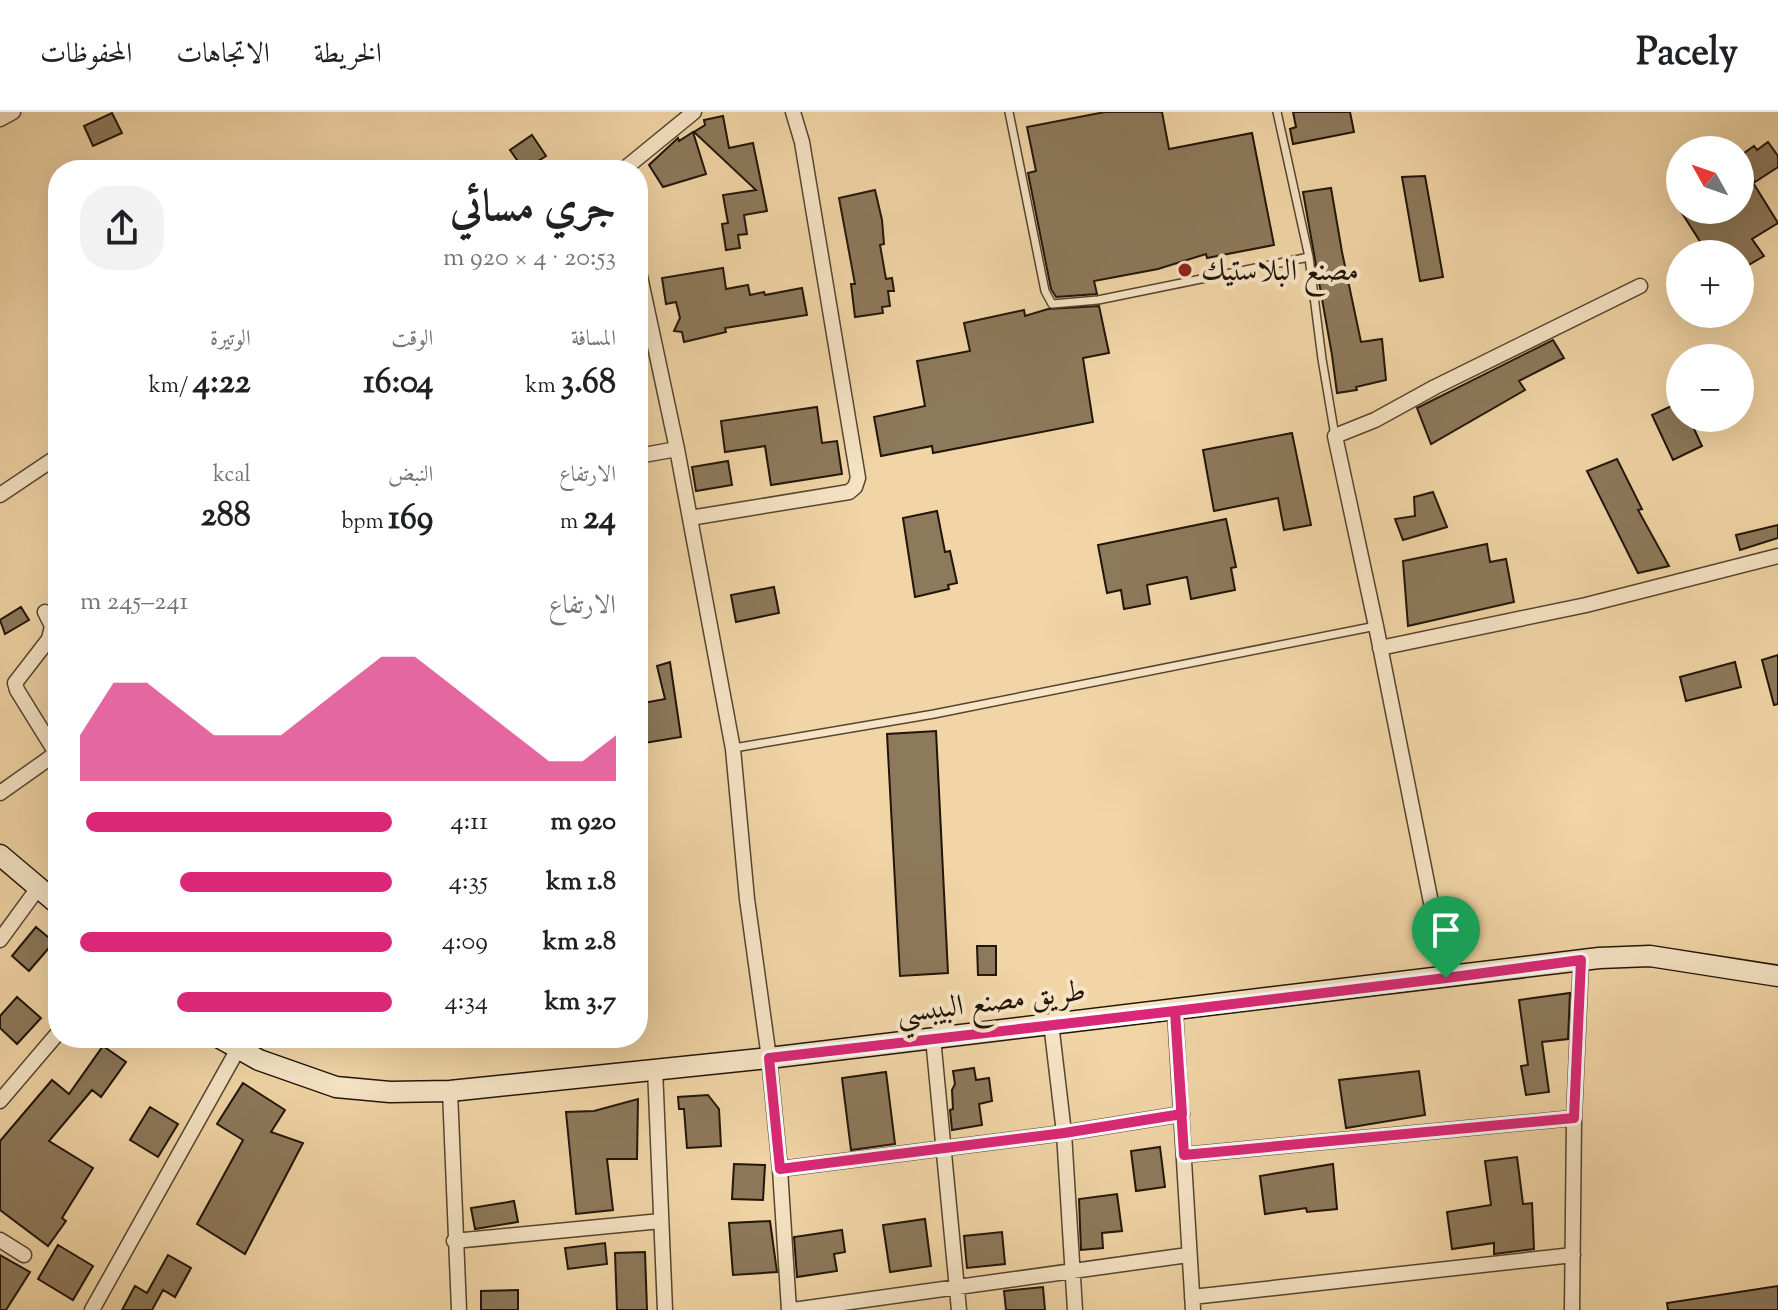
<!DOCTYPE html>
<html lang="ar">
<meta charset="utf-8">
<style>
:root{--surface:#fff;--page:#f2f2f2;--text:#202124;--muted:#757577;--line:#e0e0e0;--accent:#db2777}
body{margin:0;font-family:"Sorts Mill Goudy",Amiri,serif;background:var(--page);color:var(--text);direction:rtl;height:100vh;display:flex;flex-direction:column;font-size:30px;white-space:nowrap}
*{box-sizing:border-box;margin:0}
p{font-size:26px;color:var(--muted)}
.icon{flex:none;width:44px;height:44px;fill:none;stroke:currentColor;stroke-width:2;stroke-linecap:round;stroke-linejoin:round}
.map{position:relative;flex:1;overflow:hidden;direction:ltr}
.sheet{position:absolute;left:48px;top:48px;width:600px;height:888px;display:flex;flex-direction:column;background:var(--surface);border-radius:32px;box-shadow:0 8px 32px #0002;direction:rtl}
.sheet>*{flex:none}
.needle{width:52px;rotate:310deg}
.fabs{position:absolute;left:1666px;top:24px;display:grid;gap:16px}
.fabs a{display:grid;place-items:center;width:88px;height:88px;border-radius:50%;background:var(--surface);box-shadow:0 8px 32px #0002;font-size:40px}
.pin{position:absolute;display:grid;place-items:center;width:68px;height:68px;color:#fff;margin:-82px -34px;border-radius:50% 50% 50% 0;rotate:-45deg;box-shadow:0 0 8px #0007}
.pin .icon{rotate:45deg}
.round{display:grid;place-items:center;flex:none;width:84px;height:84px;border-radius:32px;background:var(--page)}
.overview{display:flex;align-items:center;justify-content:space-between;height:136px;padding:0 32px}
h1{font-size:44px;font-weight:700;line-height:60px}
.stats{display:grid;grid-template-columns:repeat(3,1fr);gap:12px;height:136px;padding:8px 32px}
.stats div{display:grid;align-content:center}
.stats b{font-size:34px;font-weight:700}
.stats small{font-size:22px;font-weight:400}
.stats p{font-size:22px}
.chart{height:224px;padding:16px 32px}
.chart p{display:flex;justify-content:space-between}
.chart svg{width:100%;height:144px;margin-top:8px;fill:var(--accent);opacity:.7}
ul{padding:0 32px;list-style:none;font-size:26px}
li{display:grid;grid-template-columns:128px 96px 1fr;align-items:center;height:60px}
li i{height:20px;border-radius:10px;background:var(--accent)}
header{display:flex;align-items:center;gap:48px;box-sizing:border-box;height:112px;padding:0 40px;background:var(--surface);border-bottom:2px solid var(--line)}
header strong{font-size:38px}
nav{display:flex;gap:44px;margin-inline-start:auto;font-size:28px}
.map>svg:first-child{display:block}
</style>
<header>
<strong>Pacely</strong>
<nav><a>الخريطة</a><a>الاتجاهات</a><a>المحفوظات</a></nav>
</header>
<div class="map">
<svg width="1778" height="1198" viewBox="0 0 1778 1198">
<rect width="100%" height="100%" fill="#f1d5a6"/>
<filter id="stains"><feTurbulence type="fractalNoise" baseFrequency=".0025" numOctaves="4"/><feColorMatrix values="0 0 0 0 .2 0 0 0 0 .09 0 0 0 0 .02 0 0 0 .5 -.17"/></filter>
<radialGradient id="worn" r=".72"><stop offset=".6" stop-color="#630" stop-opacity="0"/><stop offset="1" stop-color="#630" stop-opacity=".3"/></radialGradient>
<path fill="#8d795b" stroke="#21150a" stroke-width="2" d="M1105 0H1162L1169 37 1252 21 1274 133 1207 146 1206 142 1158 157 1094 169 1097 182 1056 185 1051 177 1028 61 1036 59 1027 15Z
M1293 0H1350L1354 20 1293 32 1290 17 1296 15Z
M112 1 122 21 93 34 84 14Z
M723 4 729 36 753 31 767 99 744 103 747 122 738 123 740 136 726 138 722 112 728 111 723 83 756 78 694 20 705 13 704 8Z
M693 20 706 62 663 75 649 53 678 26 679 29Z
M532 23 546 44 524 58 510 38Z
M1768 30 1778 44V55L1755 70 1740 52V44L1754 34 1757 38Z
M1425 64 1443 165 1420 169 1402 65Z
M1752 69 1778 111 1752 127 1764 144 1740 158V142H1708L1680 98H1740V77Z
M1331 76 1342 140 1361 230 1382 227 1386 268 1356 275 1357 278 1337 281 1332 243 1303 80Z
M875 78 882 108 884 132 880 133 886 167 892 166 894 179H888L890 194 882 195 883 201 855 205 851 172H855L839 86Z
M723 156 726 177 748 173 750 183 764 180 765 183 802 176 807 203 725 216 726 220 684 230 682 220 674 219 680 206 676 190 666 192 662 166Z
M1099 194 1109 241 1083 246 1093 310 933 341 932 334 881 344 874 305 925 294 917 249 970 239 964 211 1024 198 1025 204 1048 197Z
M1553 228 1564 246 1519 269 1525 278 1431 332 1417 296Z
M1680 290V306H1689L1702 334 1673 348 1652 303Z
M817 295 822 331 837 329 842 362 771 373 765 334 725 340 721 309Z
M1292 321 1311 413 1284 418 1278 386 1214 399 1203 338Z
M1617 347 1642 397 1638 398 1669 454 1638 461 1587 359Z
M728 349 732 373 696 379 692 355Z
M1433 380 1447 415 1403 428 1395 407 1415 404 1414 385Z
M937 399 945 440 950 439 957 471 948 473 949 477 915 485 903 406Z
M1226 407 1236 455 1231 456 1235 478 1191 487 1187 465 1147 473 1150 492 1124 497 1121 478 1107 481 1098 433Z
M1778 413V426L1740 438 1736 423Z
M1487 432 1490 450 1506 447 1514 490 1408 514 1403 449Z
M774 475 779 501 736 510 731 483Z
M21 495 29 508 5 522 0 508Z
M1778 543V592L1774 593 1762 548Z
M670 550 681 625 638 632V592L665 587 657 554Z
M1735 550 1741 575 1686 589 1680 565Z
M936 619 948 861 900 864 887 622Z
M36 815 54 830 29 859 12 844Z
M977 834H996V863H978Z
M1570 881 1568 927 1542 930 1549 980 1526 983 1521 954 1528 953 1519 888Z
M17 885 41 906 17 932 0 916V904Z
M103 934 126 950 101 985 92 978 49 1029 93 1056 62 1106 66 1109 48 1134 0 1098V1029L52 968 69 982Z
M974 956 976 968 989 966 992 989 979 992 982 1013 952 1018 950 998 953 997 952 978 955 972 953 959Z
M1419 959 1425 1003 1346 1016 1339 968Z
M886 960 895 1032 851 1038 842 966Z
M243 971 285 998 271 1020 303 1031 245 1142 197 1112 243 1028 217 1012Z
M708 983 719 997 721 1034 687 1036 684 997H679L678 985Z
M638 987 637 1047H607L613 1098 576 1102 566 1000 594 999Z
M150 995 178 1012 158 1045 130 1028Z
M1160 1035 1165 1075 1136 1079 1131 1039Z
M1517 1045 1523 1092 1532 1091 1534 1137 1494 1142V1131L1452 1137 1447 1100 1491 1093 1485 1049Z
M734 1052 765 1053 763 1088 732 1087Z
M1333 1052 1337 1097 1307 1100 1306 1096 1265 1102 1260 1064Z
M1117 1082 1122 1119 1102 1121 1103 1136 1081 1138 1079 1087Z
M514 1089 518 1110 475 1117 471 1096Z
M925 1107 931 1154 890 1160 883 1113Z
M770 1109 777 1160 733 1163 729 1111Z
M842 1118 845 1140 834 1142 837 1159 797 1165 794 1125Z
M1002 1120 1005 1152 967 1156 964 1124Z
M605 1131 607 1152 568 1157 565 1136Z
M58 1133 93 1154 73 1188 38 1167Z
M645 1140 647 1198H617L615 1141Z
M0 1143 30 1160 6 1198H0Z
M168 1143 191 1156 175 1185 163 1178 152 1198H122L135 1174 147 1181Z
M1778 1174V1198H1668L1667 1191Z
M1043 1175 1045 1198H1006L1004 1179Z
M518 1178V1198H481V1179Z"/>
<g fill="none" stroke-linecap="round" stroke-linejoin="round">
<g stroke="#554531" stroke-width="10">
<path id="lane" d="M1009 0 1045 179 1052 192 1098 188 1309 145
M1277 0 1309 145 1322 247 1335 324
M734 636 934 602 1376 514"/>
</g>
<g stroke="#554531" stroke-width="17">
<path id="street" d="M0 7 13 0
M623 58 694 0
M638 155 677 337 733 637 747 787 769 946 780 1057 789 1198
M638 344 677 337
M0 383 58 344
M690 406 849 380 855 375 858 366 802 30 793 0
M45 500 52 514 49 527 15 571 17 578 56 641
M1380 536 1586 493 1778 444
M0 681 58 640
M0 828 38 776
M1446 866 1376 514 1335 324 1375 308 1435 275 1640 174
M1175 899 1193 1198
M1051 911 1064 1021 1075 1198
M933 926 959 1198
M655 956 665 1198
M450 979 459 1198
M0 989 58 921
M1184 1043 1574 1006
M780 1057 1064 1021 1182 1002
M0 1128 24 1143
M454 1129 661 1109
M1192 1185 1573 1143
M92 1198 238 937
M793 1198 1188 1143
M1572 1198 1574 1006 1581 848"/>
</g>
<g stroke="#21150a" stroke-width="23">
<path id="secondary" d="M0 743 58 792
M220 926 259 948 336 975 390 980 450 979 769 946 1599 846 1650 844 1778 864"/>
</g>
<use href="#lane" stroke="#f6e4c5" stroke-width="7"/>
<use href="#street" stroke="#f6e4c5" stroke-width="14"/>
<use href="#secondary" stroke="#f6e4c5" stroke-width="20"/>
</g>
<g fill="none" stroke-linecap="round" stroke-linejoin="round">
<g stroke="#fff" stroke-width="16">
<path id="route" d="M1446 866 1175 899 1182 1002 1064 1021 780 1057 769 946 1175 899 1184 1043 1574 1006 1581 848 1446 866"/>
</g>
<use href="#route" stroke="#db2777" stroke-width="10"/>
</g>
<circle fill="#8f2418" stroke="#f6e4c5" stroke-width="3" cx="1185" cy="158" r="8"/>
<g text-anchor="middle" stroke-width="8" stroke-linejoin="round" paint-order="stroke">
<g font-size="30" fill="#21150a" stroke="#f6e4c5" text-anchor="start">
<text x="1201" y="168">مصنع البلاستيك</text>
</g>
<g font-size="30" fill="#21150a" stroke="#f6e4c5">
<text transform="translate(991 889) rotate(-7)" y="10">طريق مصنع البيبسي</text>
</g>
</g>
<rect width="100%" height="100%" filter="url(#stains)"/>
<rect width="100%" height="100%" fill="url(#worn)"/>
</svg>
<div class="fabs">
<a><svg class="needle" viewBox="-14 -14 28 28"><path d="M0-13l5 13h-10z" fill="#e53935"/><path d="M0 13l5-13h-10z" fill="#757577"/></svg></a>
<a>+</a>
<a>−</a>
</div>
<div class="pin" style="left:1446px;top:866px;background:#1e9e55"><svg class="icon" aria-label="arrive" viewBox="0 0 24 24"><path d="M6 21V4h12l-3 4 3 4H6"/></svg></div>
<section class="sheet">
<div class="overview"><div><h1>جري مسائي</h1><p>20:53 · 4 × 920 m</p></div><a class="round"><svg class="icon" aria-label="share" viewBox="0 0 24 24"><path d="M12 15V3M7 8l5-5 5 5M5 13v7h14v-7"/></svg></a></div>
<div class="stats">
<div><p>المسافة</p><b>3.68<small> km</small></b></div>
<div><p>الوقت</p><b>16:04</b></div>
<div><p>الوتيرة</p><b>4:22<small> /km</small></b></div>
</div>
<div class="stats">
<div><p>الارتفاع</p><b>24<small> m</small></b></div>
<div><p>النبض</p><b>169<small> bpm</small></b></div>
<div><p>kcal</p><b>288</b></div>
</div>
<div class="chart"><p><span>الارتفاع</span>241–245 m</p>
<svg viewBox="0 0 160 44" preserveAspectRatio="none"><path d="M0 44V30L10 14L20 14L30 22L40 30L50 30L60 30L70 22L80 14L90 6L100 6L110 14L120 22L130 30L140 38L150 38L160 30V44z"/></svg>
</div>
<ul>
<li><b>920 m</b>4:11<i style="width:98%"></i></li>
<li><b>1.8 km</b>4:35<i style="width:68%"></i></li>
<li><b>2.8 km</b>4:09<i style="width:100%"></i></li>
<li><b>3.7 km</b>4:34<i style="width:69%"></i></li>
</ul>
</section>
</div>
